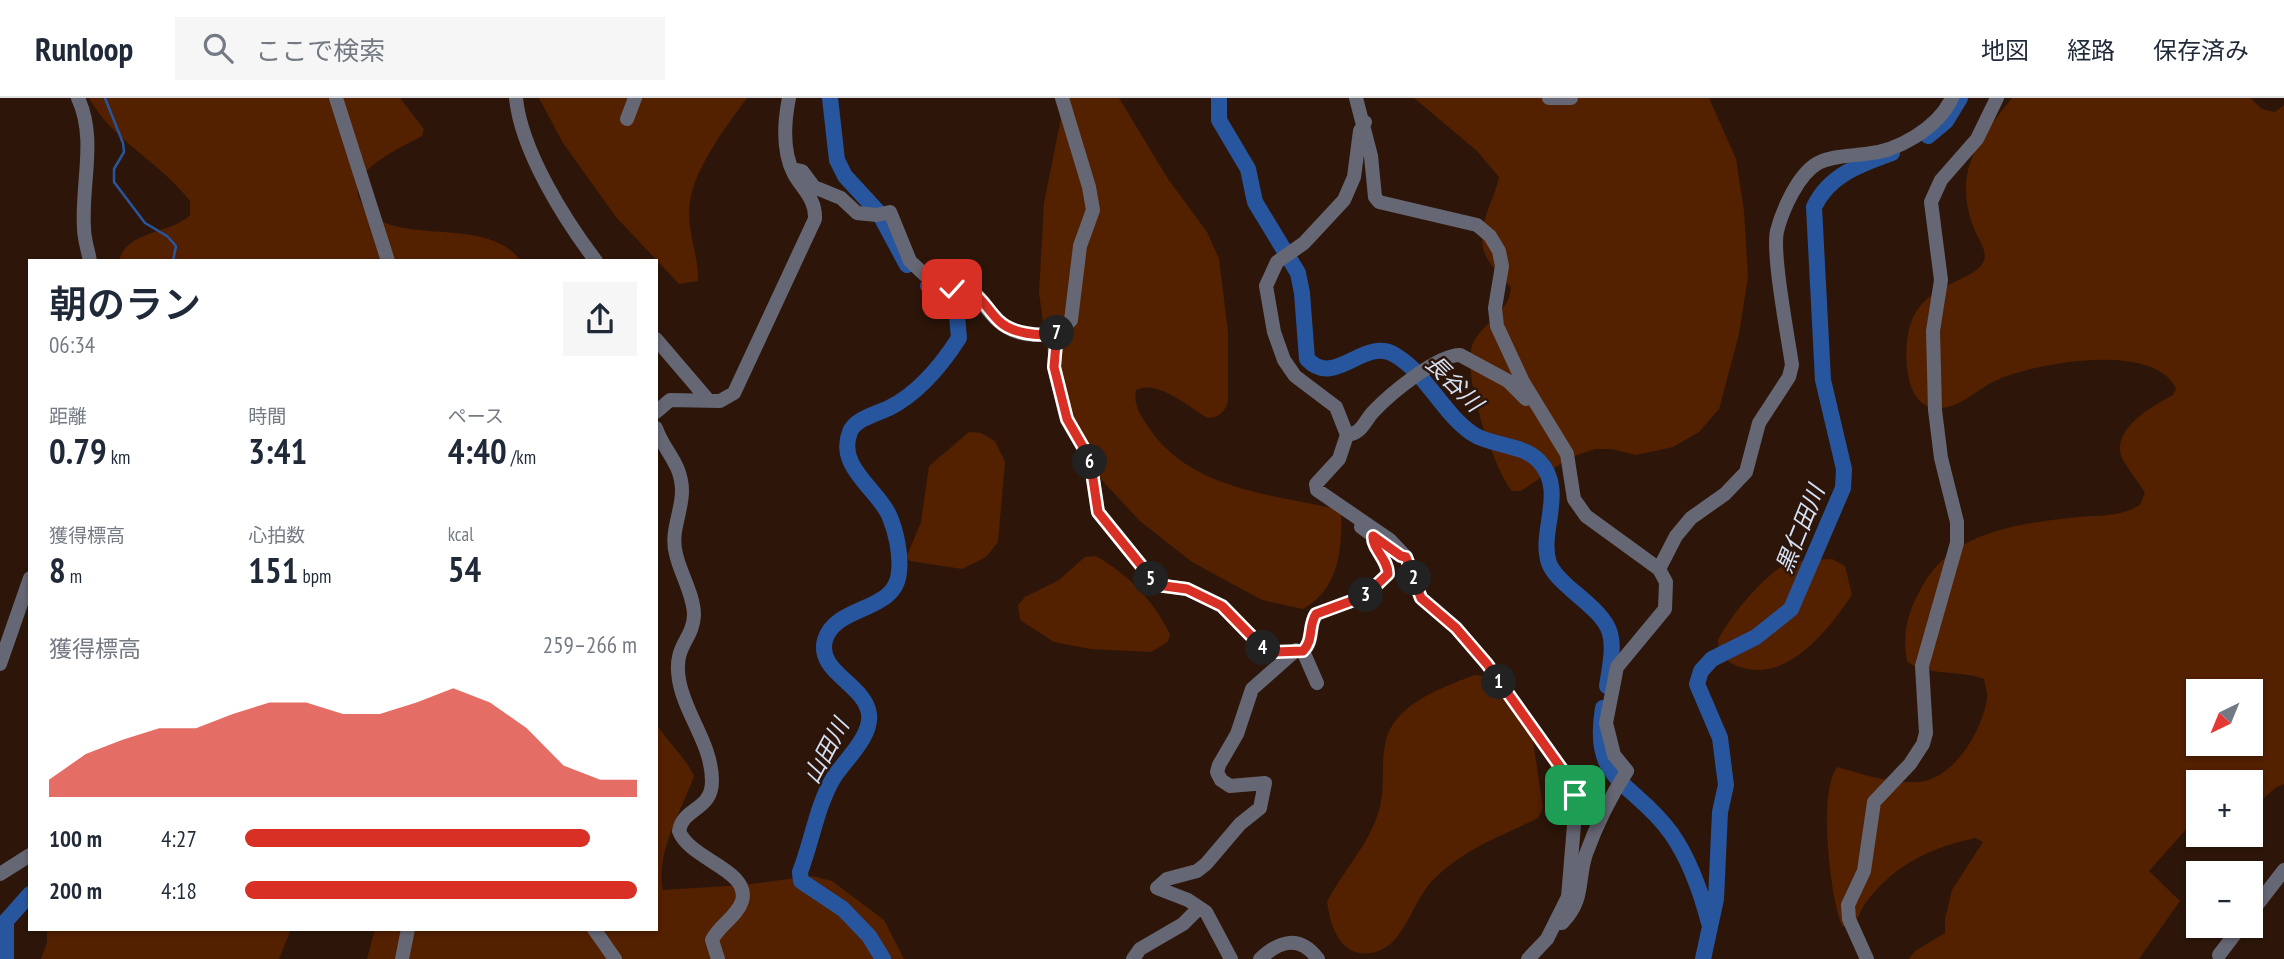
<!DOCTYPE html>
<html lang="ja">
<meta charset="utf-8">
<style>
:root{--surface:#fff;--page:#f6f6f7;--text:#1f2937;--muted:#747a83;--line:#e0e1e3;--accent:#d93025}
body{margin:0;font-family:"PT Sans Narrow","Noto Sans JP",sans-serif;background:var(--page);color:var(--text);height:100vh;display:flex;flex-direction:column;font-size:26px;white-space:nowrap}
*{box-sizing:border-box;margin:0}
p{font-size:23px;color:var(--muted)}
.icon{flex:none;width:38px;height:38px;fill:none;stroke:currentColor;stroke-width:2;stroke-linecap:round;stroke-linejoin:round}
.map{position:relative;flex:1;overflow:hidden}
.drawer{position:absolute;left:28px;top:161px;width:630px;height:672px;display:flex;flex-direction:column;background:var(--surface);border-radius:0px;box-shadow:0 2px 5px #0004}
.drawer>*{flex:none}
.needle{width:46px;rotate:223deg}
.controls{position:absolute;left:2186px;top:581px;display:grid;gap:14px}
.controls a{display:grid;place-items:center;width:77px;height:77px;border-radius:0px;background:var(--surface);box-shadow:0 2px 5px #0004;font-size:35px}
.pin{position:absolute;display:grid;place-items:center;width:60px;height:60px;color:#fff;margin:-30px;border-radius:14px;box-shadow:0 4px 10px #0006}
.km{position:absolute;width:35px;height:35px;margin:-18px;border-radius:50%;background:#222;color:#fff;font-size:19px;line-height:35px;text-align:center}
.round{display:grid;place-items:center;flex:none;width:74px;height:74px;border-radius:0px;background:var(--page)}
.headline{display:flex;align-items:center;justify-content:space-between;height:119px;padding:0 21px}
h1{font-size:38px;font-weight:600;line-height:52px}
.metrics{display:grid;grid-template-columns:repeat(3,1fr);gap:10px;height:119px;padding:7px 21px}
.metrics div{display:grid;align-content:center}
.metrics b{font-size:35px;font-weight:600}
.metrics small{font-size:19px;font-weight:400}
.metrics p{font-size:19px}
.chart{height:196px;padding:14px 21px}
.chart p{display:flex;justify-content:space-between}
.chart svg{width:100%;height:126px;margin-top:7px;fill:var(--accent);opacity:.7}
ul{padding:0 21px;list-style:none;font-size:23px}
li{display:grid;grid-template-columns:112px 84px 1fr;align-items:center;height:52px}
li i{height:18px;border-radius:9px;background:var(--accent)}
header{display:flex;align-items:center;gap:42px;box-sizing:border-box;height:98px;padding:0 35px;background:var(--surface);border-bottom:2px solid var(--line)}
header strong{font-size:33px}
nav{display:flex;gap:38px;margin-inline-start:auto;font-size:24px}
.search{width:490px;height:63px;background:var(--page);display:flex;align-items:center;gap:18px;box-sizing:border-box;padding:0 24px;border-radius:0px;color:var(--muted);font-size:26px}
.map>svg:first-child{display:block}
</style>
<header>
<strong>Runloop</strong>
<div class="search"><svg class="icon" aria-label="search" viewBox="0 0 24 24"><circle cx="10" cy="10" r="6"/><path d="M15 15l6 6"/></svg>ここで検索</div>
<nav><a>地図</a><a>経路</a><a>保存済み</a></nav>
</header>
<div class="map">
<svg width="2284" height="861" viewBox="0 0 2284 861">
<rect width="100%" height="100%" fill="#2d1609"/>
<path fill="#532000" fill-rule="evenodd" d="M89 0H400L424 31 422 38C403 49 347 72 359 100 383 156 484 112 521 163H119C126 132 172 136 190 117V103C160 64 113 43 89 0Z
M539 0H747C726 29 689 76 689 114 689 139 699 161 698 183L679 186 616 119 563 45Z
M1065 0H1119L1168 81 1207 134 1219 161 1228 234V304C1224 314 1220 319 1208 320 1187 309 1159 281 1136 292 1133 306 1140 316 1147 327 1189 393 1273 396 1341 412 1342 451 1340 490 1303 511L1262 502 1192 464 1140 423 1097 377 1050 272 1039 195 1044 105Z
M1414 0H1709L1736 61 1744 113 1748 179 1739 236 1719 311 1699 334 1673 349 1636 357 1611 351H1595L1569 360 1521 393H1512C1493 369 1459 271 1474 243 1485 224 1509 214 1511 190 1504 180 1492 170 1487 160 1472 133 1494 105 1499 79L1477 53Z
M2012 0H2250L2262 11 2275 14 2284 7V686L2275 690 2259 705 2251 700 2250 684H2198V718L2149 773 2180 803 2139 861H1909L1915 853 1945 835V821L1952 792 1983 744 1975 740C1931 750 1895 766 1867 803 1859 812 1860 822 1849 830L1842 828C1830 798 1818 695 1837 669 1862 676 1891 686 1917 684 1954 682 1981 634 1987 602 1988 596 1985 587 1984 581 1962 572 1923 578 1907 563 1902 534 1908 513 1923 487 1953 433 2022 425 2078 419 2101 417 2120 419 2140 407L2145 395C2138 383 2129 373 2123 362 2108 333 2152 308 2173 297L2176 291C2155 242 2031 265 1993 284 1977 292 1961 308 1942 310 1903 316 1902 248 1911 225 1926 183 1977 184 1984 162 1988 153 1976 137 1973 128 1953 71 1979 42 2012 0ZM2198 593H2250V646H2198Z
M969 334 981 335 995 343 1005 364 998 444 986 459 962 471 910 463 906 460 921 424 929 368Z
M1096 458C1129 477 1153 502 1170 536L1168 544 1151 554 1090 551 1054 544 1020 522 1018 507 1025 499 1059 482 1085 459Z
M1832 461 1845 468 1852 497C1828 532 1788 585 1740 569 1725 563 1720 559 1718 542 1729 520 1757 486 1778 471 1793 461 1816 462 1832 461Z
M1474 577 1491 579 1531 629 1543 710 1538 720C1498 740 1470 748 1436 779 1409 802 1405 861 1359 855 1336 850 1330 823 1327 804 1341 776 1365 751 1376 721 1387 694 1380 673 1385 647 1392 606 1440 591 1474 577Z
M656 625C668 645 684 657 694 678 682 712 655 755 663 792L743 787 812 778 832 783 884 822 904 861H367L375 831H656Z
M47 831H291L279 861H41L47 845Z"/>
<g fill="none" stroke-linecap="round" stroke-linejoin="round">
<path stroke="#27569f" stroke-width="2.5" d="M105 0 123 45 124 54 114 71V84L145 125 167 138 176 148 173 163"/>
<path stroke="#27569f" stroke-width="16" d="M830 0 837 62 845 78 879 115 907 167
M1219 0V22L1248 71 1255 104 1298 175 1302 195 1307 261C1335 291 1364 238 1395 257 1427 276 1442 315 1473 336 1491 348 1522 346 1538 362 1568 392 1538 433 1549 465 1553 476 1564 485 1573 493 1616 529 1616 534 1607 588
M1928 38 1946 23 1960 0
M1603 610C1590 686 1634 683 1671 735 1690 762 1701 794 1709 825
M6 861V823L30 796
M883 861 869 838 843 811 801 783 800 774C812 743 817 707 834 679 846 661 872 638 869 616 865 586 816 574 825 542 836 506 896 515 899 474 901 456 896 433 889 417 877 391 836 368 850 334 855 321 876 316 889 310 919 295 941 268 959 240L957 218 928 188
M1703 861 1716 801 1720 714 1726 687 1720 640 1697 586 1701 573 1712 561 1756 539 1791 511 1843 390 1844 371 1823 282 1814 109C1829 77 1861 66 1892 55"/>
<path stroke="#666774" stroke-width="14" d="M78 0C97 41 81 86 84 130 84 141 88 152 90 163
M336 0 388 163
M516 0C521 52 564 121 596 163
M1356 0 1371 58 1375 99 1379 104 1477 127 1490 138 1499 153 1502 168 1495 210 1497 228 1523 284 1567 356 1574 401 1586 418 1659 471 1666 484 1665 511 1617 569 1606 625 1614 657 1627 673C1611 698 1596 728 1586 756 1577 783 1585 802 1562 825
M1549 0H1571
M627 21 635 0
M1365 24 1360 33 1354 79 1344 102 1304 145 1277 164 1266 188 1274 234 1284 262 1295 278 1336 309 1347 337 1339 361 1316 386 1317 392 1390 442 1406 459 1421 500 1456 530 1487 566 1571 684 1575 715 1568 799 1547 841 1528 861
M792 71 802 73 814 89 841 100 857 115 877 117 890 114 910 163 946 197 956 189C985 197 981 210 1002 226 1022 241 1054 241 1071 222L1080 148 1093 112 1089 89 1062 0
M1057 234 1054 269 1067 322 1090 361 1098 414 1157 487 1187 491 1222 508 1264 551 1275 554 1303 553 1317 585
M656 241 709 303
M656 314 670 302 720 303 734 295 815 121C816 101 803 92 794 76 782 53 784 25 789 0
M656 330C663 352 682 365 682 393 682 414 670 434 676 456 680 475 694 497 694 517 693 543 673 546 679 582 685 617 712 646 712 683 712 713 683 709 679 733 690 762 751 772 742 803 737 819 719 827 712 842L718 861
M1347 337C1363 335 1364 323 1374 313 1390 296 1437 257 1460 257L1508 283 1526 301
M1659 471 1676 438 1691 420 1725 396 1746 374 1759 325 1789 279 1792 267C1788 239 1772 156 1777 133 1782 113 1798 76 1818 65 1832 58 1849 58 1865 56 1897 54 1938 30 1952 0
M1303 553C1315 542 1308 528 1316 516L1365 498 1388 476C1388 461 1372 451 1373 438L1361 429
M0 566 30 480
M0 776 30 757
M2250 816 2284 772
M594 831 615 861
M2219 857 2241 828
M402 861 408 831
M1133 861 1140 851 1183 826 1199 810
M1231 861 1206 814 1188 802 1157 790 1167 781 1197 773 1206 766 1240 726 1260 710 1265 685 1230 688 1221 682 1217 674 1219 667 1237 636 1252 591 1296 552
M1260 861C1280 842 1300 837 1318 861
M1867 861 1849 821 1848 807 1864 773 1874 704 1910 666 1923 646 1926 635 1922 568 1957 445V424L1941 360 1935 312 1933 233 1941 182 1931 104 1941 82 1977 41 1997 0"/>
</g>
<g fill="none" stroke-linecap="round" stroke-linejoin="round">
<g stroke="#fff" stroke-width="14">
<path id="route" d="M952 191C977 186 984 209 999 223 1011 235 1041 240 1057 234L1054 269 1067 321 1090 361 1098 414 1157 487 1187 491 1222 508 1264 551 1275 554 1303 553C1314 542 1308 528 1316 516L1365 498 1388 476C1388 461 1372 451 1373 438L1401 458 1406 459 1421 500 1456 530 1487 566 1571 684 1575 697"/>
</g>
<use href="#route" stroke="#d93025" stroke-width="9"/>
</g>
<g text-anchor="middle" stroke-width="5" stroke-linejoin="round" paint-order="stroke">
<g font-size="23" font-style="italic" fill="#d4e1f6" stroke="#2d1609">
<text transform="translate(1454 285) rotate(45)" y="8">長谷川</text>
<text transform="translate(1800 431) rotate(-68)" y="8">黒仁田川</text>
<text transform="translate(826 653) rotate(-62)" y="8">山田川</text>
</g>
</g>
</svg>
<div class="controls">
<a><svg class="needle" viewBox="-14 -14 28 28"><path d="M0-13l5 13h-10z" fill="#e53935"/><path d="M0 13l5-13h-10z" fill="#747a83"/></svg></a>
<a>+</a>
<a>−</a>
</div>
<div class="pin" style="left:1575px;top:697px;background:#1e9e55"><svg class="icon" aria-label="arrive" viewBox="0 0 24 24"><path d="M6 21V4h12l-3 4 3 4H6"/></svg></div>
<div class="pin" style="left:952px;top:191px;background:#d93025"><svg class="icon" aria-label="check" viewBox="0 0 24 24"><path d="M5 12l5 5 9-10"/></svg></div>
<b class="km" style="left:1499px;top:584px">1</b>
<b class="km" style="left:1414px;top:480px">2</b>
<b class="km" style="left:1366px;top:497px">3</b>
<b class="km" style="left:1263px;top:550px">4</b>
<b class="km" style="left:1151px;top:481px">5</b>
<b class="km" style="left:1090px;top:364px">6</b>
<b class="km" style="left:1057px;top:235px">7</b>
<section class="drawer">
<div class="headline"><div><h1>朝のラン</h1><p>06:34</p></div><a class="round"><svg class="icon" aria-label="share" viewBox="0 0 24 24"><path d="M12 15V3M7 8l5-5 5 5M5 13v7h14v-7"/></svg></a></div>
<div class="metrics">
<div><p>距離</p><b>0.79<small> km</small></b></div>
<div><p>時間</p><b>3:41</b></div>
<div><p>ペース</p><b>4:40<small> /km</small></b></div>
</div>
<div class="metrics">
<div><p>獲得標高</p><b>8<small> m</small></b></div>
<div><p>心拍数</p><b>151<small> bpm</small></b></div>
<div><p>kcal</p><b>54</b></div>
</div>
<div class="chart"><p><span>獲得標高</span>259–266 m</p>
<svg viewBox="0 0 160 44" preserveAspectRatio="none"><path d="M0 44V38L10 29L20 24L30 20L40 20L50 15L60 11L70 11L80 15L90 15L100 11L110 6L120 11L130 20L140 33L150 38L160 38V44z"/></svg>
</div>
<ul>
<li><b>100 m</b>4:27<i style="width:88%"></i></li>
<li><b>200 m</b>4:18<i style="width:100%"></i></li>
</ul>
</section>
</div>
